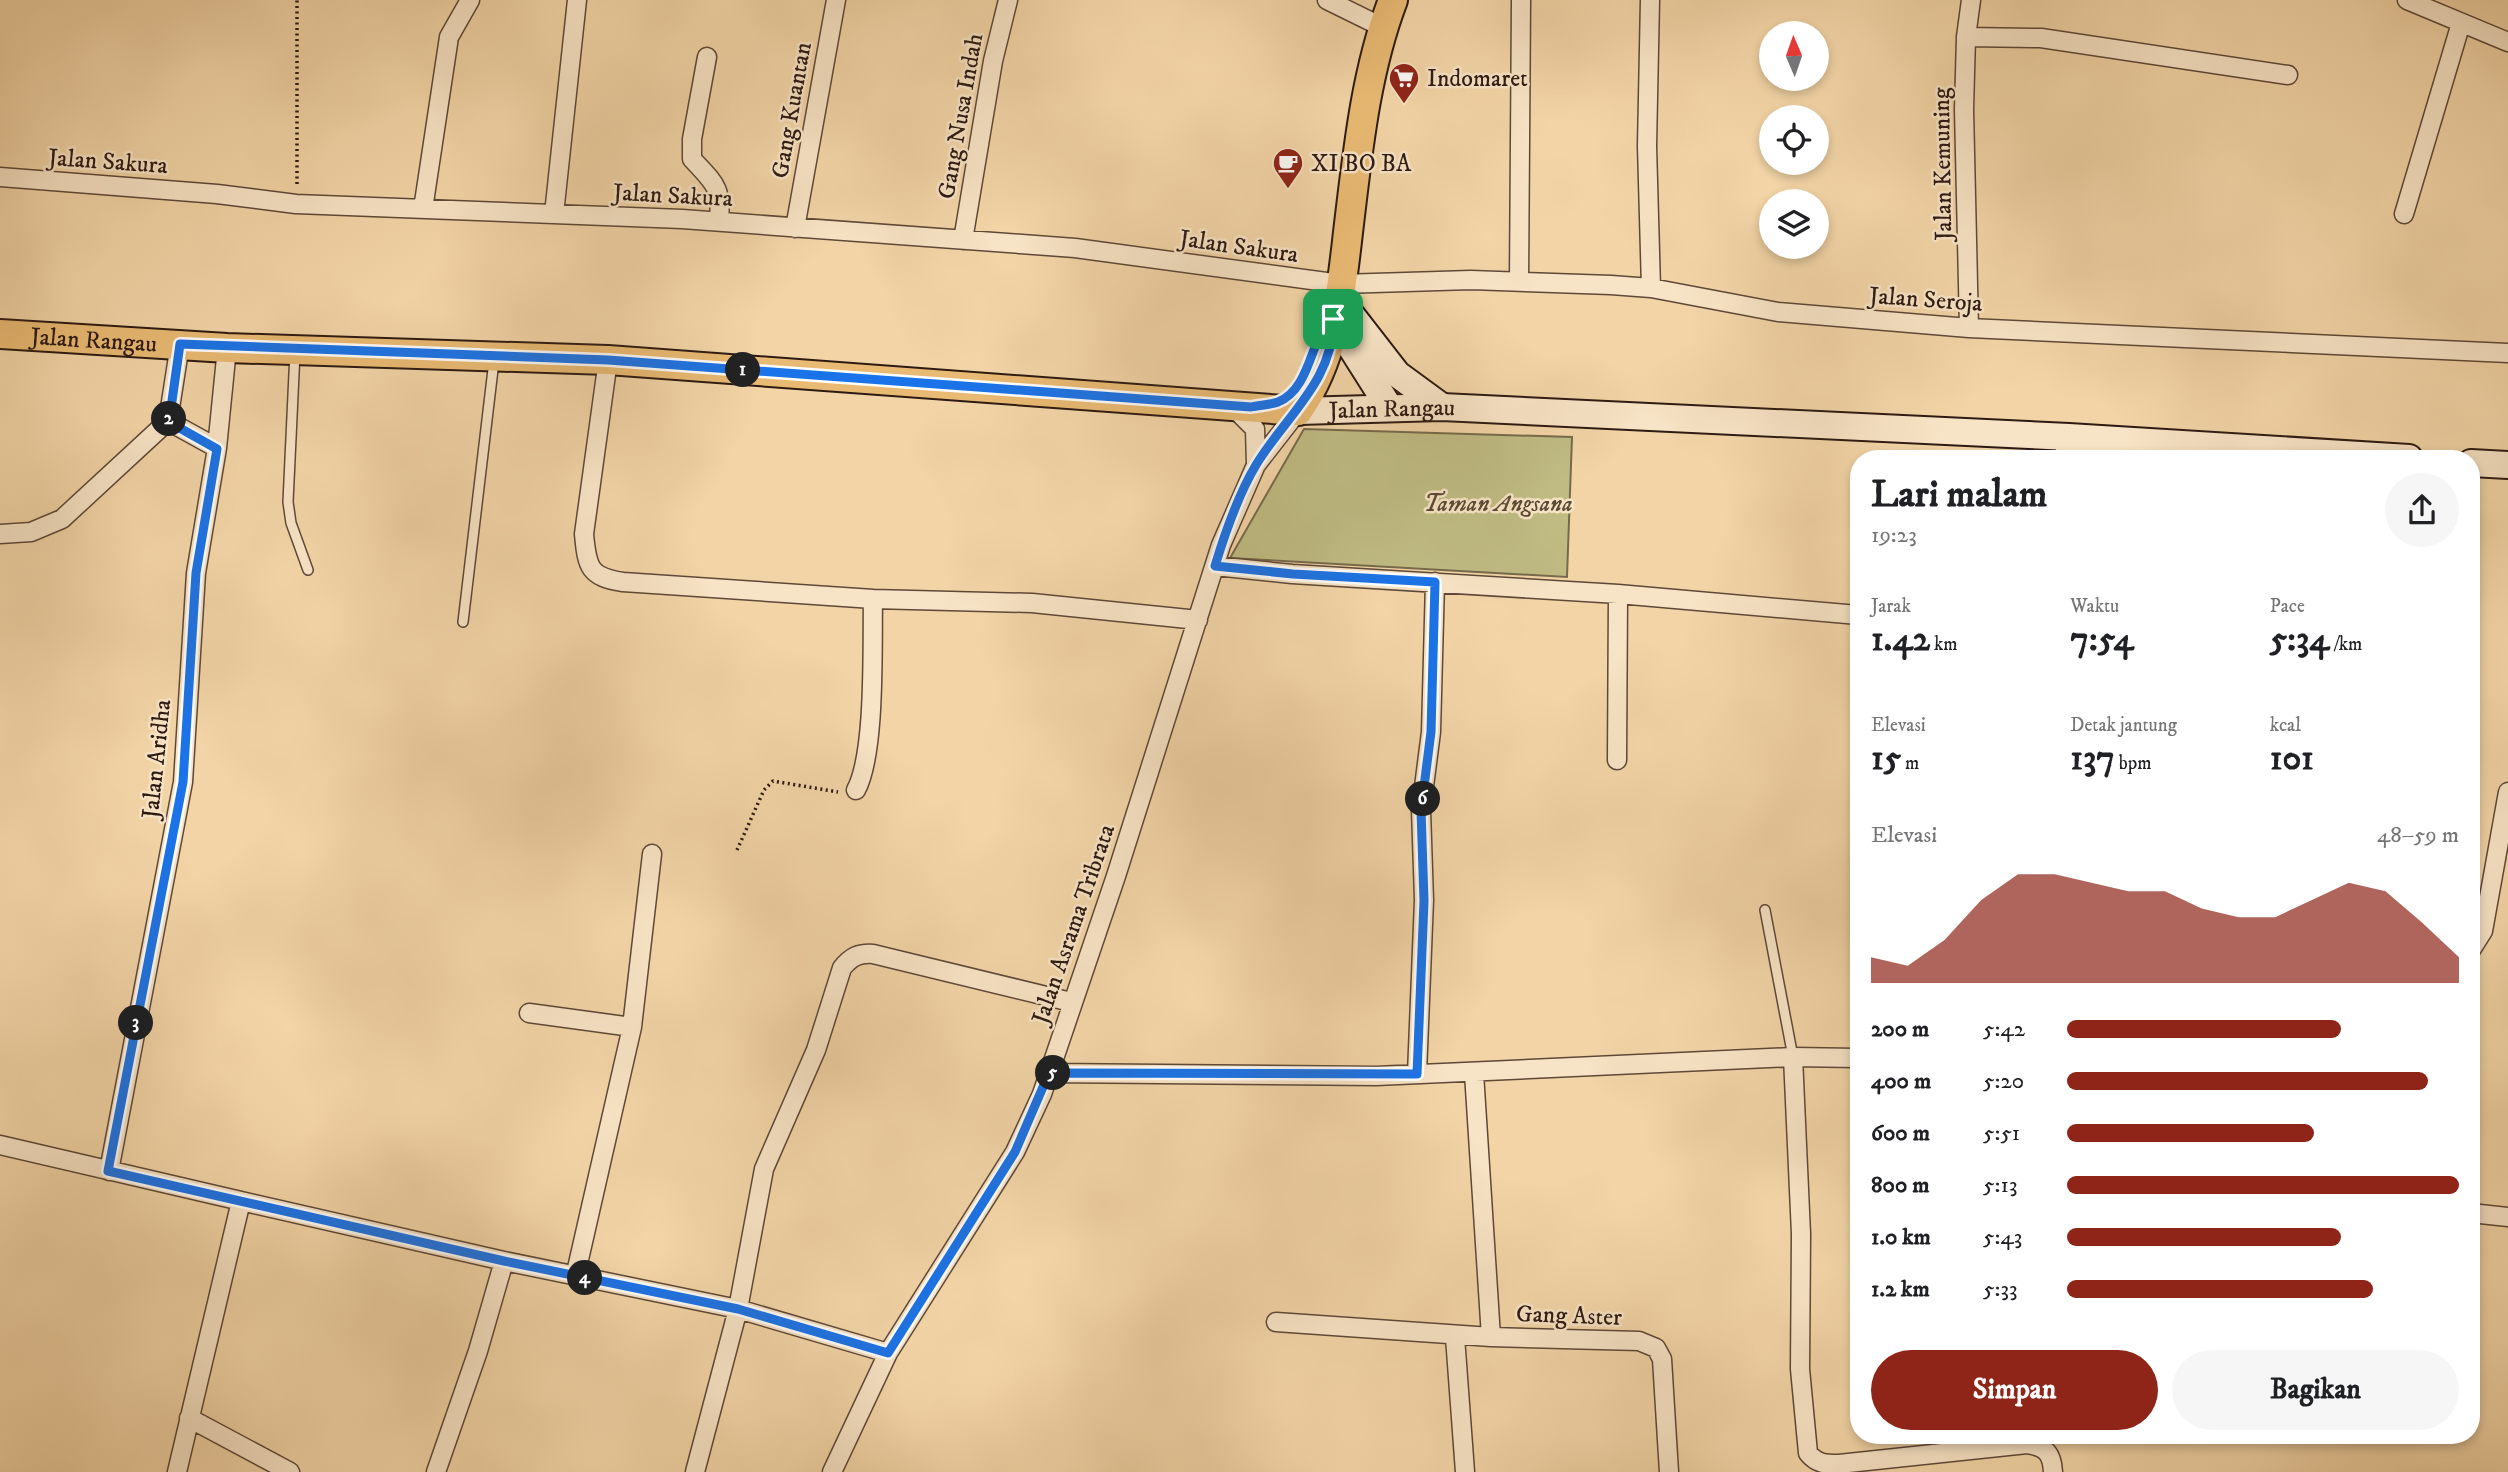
<!DOCTYPE html>
<html lang="id">
<meta charset="utf-8">
<style>
:root{--surface:#fff;--page:#f6f6f6;--text:#202124;--muted:#757577;--accent:#8f2418}
body{margin:0;font-family:"IM FELL DW Pica",serif;background:var(--page);color:var(--text);height:100vh;display:flex;flex-direction:column;font-size:26px;white-space:nowrap}
*{box-sizing:border-box;margin:0}
p{font-size:23px;color:var(--muted)}
.icon{flex:none;width:38px;height:38px;fill:none;stroke:currentColor;stroke-width:2;stroke-linecap:round;stroke-linejoin:round}
.map{position:relative;flex:1;overflow:hidden}
.details{position:absolute;left:1850px;top:450px;width:630px;height:994px;display:flex;flex-direction:column;background:var(--surface);border-radius:28px;box-shadow:0 4px 10px #0003}
.details>*{flex:none}
.needle{width:46px;rotate:358deg}
.tools{position:absolute;left:1759px;top:21px;display:grid;gap:14px}
.tools a{display:grid;place-items:center;width:70px;height:70px;border-radius:50%;background:var(--surface);box-shadow:0 4px 10px #0003;font-size:35px}
.pin{position:absolute;display:grid;place-items:center;width:60px;height:60px;color:#fff;margin:-30px;border-radius:14px;box-shadow:0 4px 10px #0006}
.km{position:absolute;width:35px;height:35px;margin:-18px;border-radius:50%;background:#222;color:#fff;font-size:19px;line-height:35px;text-align:center}
.round{display:grid;place-items:center;flex:none;width:74px;height:74px;border-radius:37px;background:var(--page)}
.overview{display:flex;align-items:center;justify-content:space-between;height:119px;padding:0 21px}
h1{font-size:38px;font-weight:700;line-height:52px}
.stats{display:grid;grid-template-columns:repeat(3,1fr);gap:10px;height:119px;padding:7px 21px}
.stats div{display:grid;align-content:center}
.stats b{font-size:35px;font-weight:700}
.stats small{font-size:19px;font-weight:400}
.stats p{font-size:19px}
.chart{height:196px;padding:14px 21px}
.chart p{display:flex;justify-content:space-between}
.chart svg{width:100%;height:126px;margin-top:7px;fill:var(--accent);opacity:.7}
.primary-button{display:flex;gap:14px;margin-top:auto;padding:14px 21px}
.primary-button a{flex:1;height:80px;border-radius:42px;background:var(--accent);color:#fff;font-size:28px;font-weight:700;line-height:80px;text-align:center}
.primary-button a+a{background:var(--page);color:var(--text)}
ul{padding:0 21px;list-style:none;font-size:23px}
li{display:grid;grid-template-columns:112px 84px 1fr;align-items:center;height:52px}
li i{height:18px;border-radius:9px;background:var(--accent)}
.map>svg:first-child{display:block}
</style>
<div class="map">
<svg width="2508" height="1472" viewBox="0 0 2508 1472">
<rect width="100%" height="100%" fill="#f2d4a6"/>
<filter id="stains"><feTurbulence type="fractalNoise" baseFrequency=".00286" numOctaves="4"/><feColorMatrix values="0 0 0 0 .2 0 0 0 0 .09 0 0 0 0 .02 0 0 0 .5 -.17"/></filter>
<radialGradient id="worn" r=".72"><stop offset=".6" stop-color="#630" stop-opacity="0"/><stop offset="1" stop-color="#630" stop-opacity=".3"/></radialGradient>
<path fill="#bfbb83" stroke="#766a4b" stroke-width="2" d="M1304 429 1572 437 1567 577 1230 558Z"/>
<g fill="none" stroke-linecap="round" stroke-linejoin="round">
<g stroke="#5e4838" stroke-width="12">
<path id="lane" d="M295 352 288 502 291 523 308 570
M463 622 494 361
M1765 910 1793 1057"/>
</g>
<g stroke="#5e4838" stroke-width="21">
<path id="street" d="M1327 0 1384 28
M1650 0 1647 146 1651 288
M2407 0 2508 42
M1966 37 2041 38 2288 75
M707 57 692 139V159C715 184 722 187 719 222
M0 177 217 194 296 204 682 219 1075 248 1341 284 1471 280 1611 285 1651 288 1778 312 1969 328 2508 353
M423 209 449 37 470 0
M554 214 577 0
M2404 214 2461 23
M795 228 836 0
M963 240 993 61 1008 0
M1519 282 1521 0
M1969 328 1964 109 1966 37 1971 0
M180 344 168 421 217 448
M608 360 584 534C587 567 589 577 623 582L873 599
M1234 408 1255 429 1256 465
M2063 458 2069 437
M0 534 31 532 62 519 168 421
M1215 566 1292 574 1618 594 1858 615
M1617 760 1618 594
M856 790C876 753 872 644 873 599L1032 603 1198 620
M2471 950 2483 931 2508 792
M529 1013 632 1027 575 1277
M632 1027 652 854
M1793 1057 1801 1234 1800 1369 1808 1453C1817 1464 1825 1464 1839 1464L2027 1444C2046 1447 2052 1453 2053 1472
M1049 1073 1376 1076 1793 1057 1858 1058
M1474 1073 1491 1337 1639 1341 1656 1348 1662 1359 1669 1472
M1417 1074 1424 900 1421 810 1431 732 1435 582
M0 1145 241 1201
M109 1171 183 782 196 573 217 448 227 348
M2471 1213 2508 1217
M1276 1322 1491 1337
M1455 1337 1465 1472
M189 1418 290 1472
M177 1472 241 1201 504 1261 738 1309 888 1353
M436 1472 478 1351 504 1261
M695 1472 738 1309 764 1169 816 1050 842 968C851 957 858 953 873 954L1071 1002
M832 1472 888 1353 1015 1152 1042 1094 1116 876 1221 545 1256 465 1298 411"/>
</g>
<g stroke="#2d1a13" stroke-width="30">
<g id="secondary">
<path d="M1338 298 1397 374 1442 407"/>
<path d="M1334 320 1389 407"/>
<path id="s1" d="M1298 411 1442 407 2069 437 2409 458"/>
<path d="M2471 463 2508 465"/>
</g>
</g>
<g stroke="#2d1a13" stroke-width="32">
<g id="primary">
<path id="s2" d="M0 334 227 348 608 360 1298 411C1337 355 1341 291 1349 224 1358 149 1366 71 1393 0"/>
</g>
</g>
<path stroke="#2d1a13" stroke-width="3.5" stroke-dasharray="2 3.5" stroke-linecap="butt" d="M297 184V0
M737 850 764 790 773 781 838 792"/>
<use href="#lane" stroke="#f7e3c5" stroke-width="9"/>
<use href="#street" stroke="#f7e3c5" stroke-width="18"/>
<use href="#secondary" stroke="#f7e3c5" stroke-width="26"/>
<use href="#primary" stroke="#e9ba73" stroke-width="28"/>
</g>
<g fill="none" stroke-linecap="round" stroke-linejoin="round">
<g stroke="#fff" stroke-width="14">
<path id="route" d="M1333 319C1335 380 1284 418 1256 465 1238 495 1225 533 1215 566L1293 574 1435 582 1431 732 1421 810 1424 901 1417 1074 1049 1073 1015 1152 888 1353 738 1309 504 1261 108 1171 183 782 196 573 217 449 169 422 180 344 608 360 1251 407C1259 405 1270 405 1278 402 1313 388 1311 330 1333 319Z"/>
</g>
<use href="#route" stroke="#1a73e8" stroke-width="9"/>
</g>
<defs>
<g id="supermarket-pin" transform="scale(1.575)"><path d="M0 17L-7.5 6A9.5 9.5 0 1 1 7.5 6Z" fill="#8f2418" stroke="#f7e3c5"/><path d="M-6-5.5h2.5l.6 2H6L4.5 2H-2.5L-4.4-4H-6ZM-1.5 3.2a1.3 1.3 0 1 0 .1 0ZM3 3.2a1.3 1.3 0 1 0 .1 0Z" fill="#fff"/></g>
<g id="cafe-pin" transform="scale(1.575)"><path d="M0 17L-7.5 6A9.5 9.5 0 1 1 7.5 6Z" fill="#8f2418" stroke="#f7e3c5"/><path d="M-5.5-4.5H6V0H3Q3 3.5 0 3.5H-2.5Q-5.5 3.5-5.5 0ZM3-3.2v2h1.7v-2ZM-6 4.5H4V6H-6Z" fill="#fff"/></g>
</defs>
<g fill-rule="evenodd">
<use href="#supermarket-pin" x="1404" y="78"/>
<use href="#cafe-pin" x="1288" y="163"/>
</g>
<g text-anchor="middle" stroke-width="5" stroke-linejoin="round" paint-order="stroke">
<g font-size="24" fill="#2d1a13" stroke="#f7e3c5" text-anchor="start">
<text x="1427" y="86">Indomaret</text>
<text x="1311" y="171">XI BO BA</text>
</g>
<g font-size="24" fill="#2d1a13" stroke="#f7e3c5">
<text transform="translate(791 110) rotate(-80)" y="8">Gang Kuantan</text>
<text transform="translate(960 116) rotate(-80)" y="8">Gang Nusa Indah</text>
<text transform="translate(108 161) rotate(4)" y="8">Jalan Sakura</text>
<text transform="translate(1942 164) rotate(-91)" y="8">Jalan Kemuning</text>
<text transform="translate(673 195) rotate(3)" y="8">Jalan Sakura</text>
<text transform="translate(1239 246) rotate(8)" y="8">Jalan Sakura</text>
<text transform="translate(1926 299) rotate(4)" y="8">Jalan Seroja</text>
<text dy="8" stroke="none"><textPath href="#s2" startOffset="94">Jalan Rangau</textPath></text>
<text dy="8" stroke="none"><textPath href="#s1" startOffset="94">Jalan Rangau</textPath></text>
<text transform="translate(156 759) rotate(-84)" y="8">Jalan Aridha</text>
<text transform="translate(1073 924) rotate(-71)" y="8">Jalan Asrama Tribrata</text>
<text transform="translate(1569 1315) rotate(2)" y="8">Gang Aster</text>
</g>
<g font-size="24" font-style="italic" fill="#594a35" stroke="#f7e3c5">
<text x="1498" y="511">Taman Angsana</text>
</g>
</g>
<rect width="100%" height="100%" filter="url(#stains)"/>
<rect width="100%" height="100%" fill="url(#worn)"/>
</svg>
<div class="tools">
<a><svg class="needle" viewBox="-14 -14 28 28"><path d="M0-13l5 13h-10z" fill="#e53935"/><path d="M0 13l5-13h-10z" fill="#757577"/></svg></a>
<a><svg class="icon" aria-label="locate" viewBox="0 0 24 24"><circle cx="12" cy="12" r="6"/><path d="M12 2v4M12 18v4M2 12h4M18 12h4"/></svg></a>
<a><svg class="icon" aria-label="layers" viewBox="0 0 24 24"><path d="M12 4l9 5-9 5-9-5zM3 14l9 5 9-5"/></svg></a>
</div>
<div class="pin" style="left:1333px;top:319px;background:#1e9e55"><svg class="icon" aria-label="arrive" viewBox="0 0 24 24"><path d="M6 21V4h12l-3 4 3 4H6"/></svg></div>
<b class="km" style="left:743px;top:370px">1</b>
<b class="km" style="left:169px;top:419px">2</b>
<b class="km" style="left:136px;top:1023px">3</b>
<b class="km" style="left:585px;top:1278px">4</b>
<b class="km" style="left:1053px;top:1073px">5</b>
<b class="km" style="left:1423px;top:799px">6</b>
<section class="details">
<div class="overview"><div><h1>Lari malam</h1><p>19:23</p></div><a class="round"><svg class="icon" aria-label="share" viewBox="0 0 24 24"><path d="M12 15V3M7 8l5-5 5 5M5 13v7h14v-7"/></svg></a></div>
<div class="stats">
<div><p>Jarak</p><b>1.42<small> km</small></b></div>
<div><p>Waktu</p><b>7:54</b></div>
<div><p>Pace</p><b>5:34<small> /km</small></b></div>
</div>
<div class="stats">
<div><p>Elevasi</p><b>15<small> m</small></b></div>
<div><p>Detak jantung</p><b>137<small> bpm</small></b></div>
<div><p>kcal</p><b>101</b></div>
</div>
<div class="chart"><p><span>Elevasi</span>48–59 m</p>
<svg viewBox="0 0 160 44" preserveAspectRatio="none"><path d="M0 44V35L10 38L20 29L30 15L40 6L50 6L60 9L70 12L80 12L90 18L100 21L110 21L120 15L130 9L140 12L150 23L160 35V44z"/></svg>
</div>
<ul>
<li><b>200 m</b>5:42<i style="width:70%"></i></li>
<li><b>400 m</b>5:20<i style="width:92%"></i></li>
<li><b>600 m</b>5:51<i style="width:63%"></i></li>
<li><b>800 m</b>5:13<i style="width:100%"></i></li>
<li><b>1.0 km</b>5:43<i style="width:70%"></i></li>
<li><b>1.2 km</b>5:33<i style="width:78%"></i></li>
</ul>
<div class="primary-button"><a>Simpan</a><a>Bagikan</a></div>
</section>
</div>
